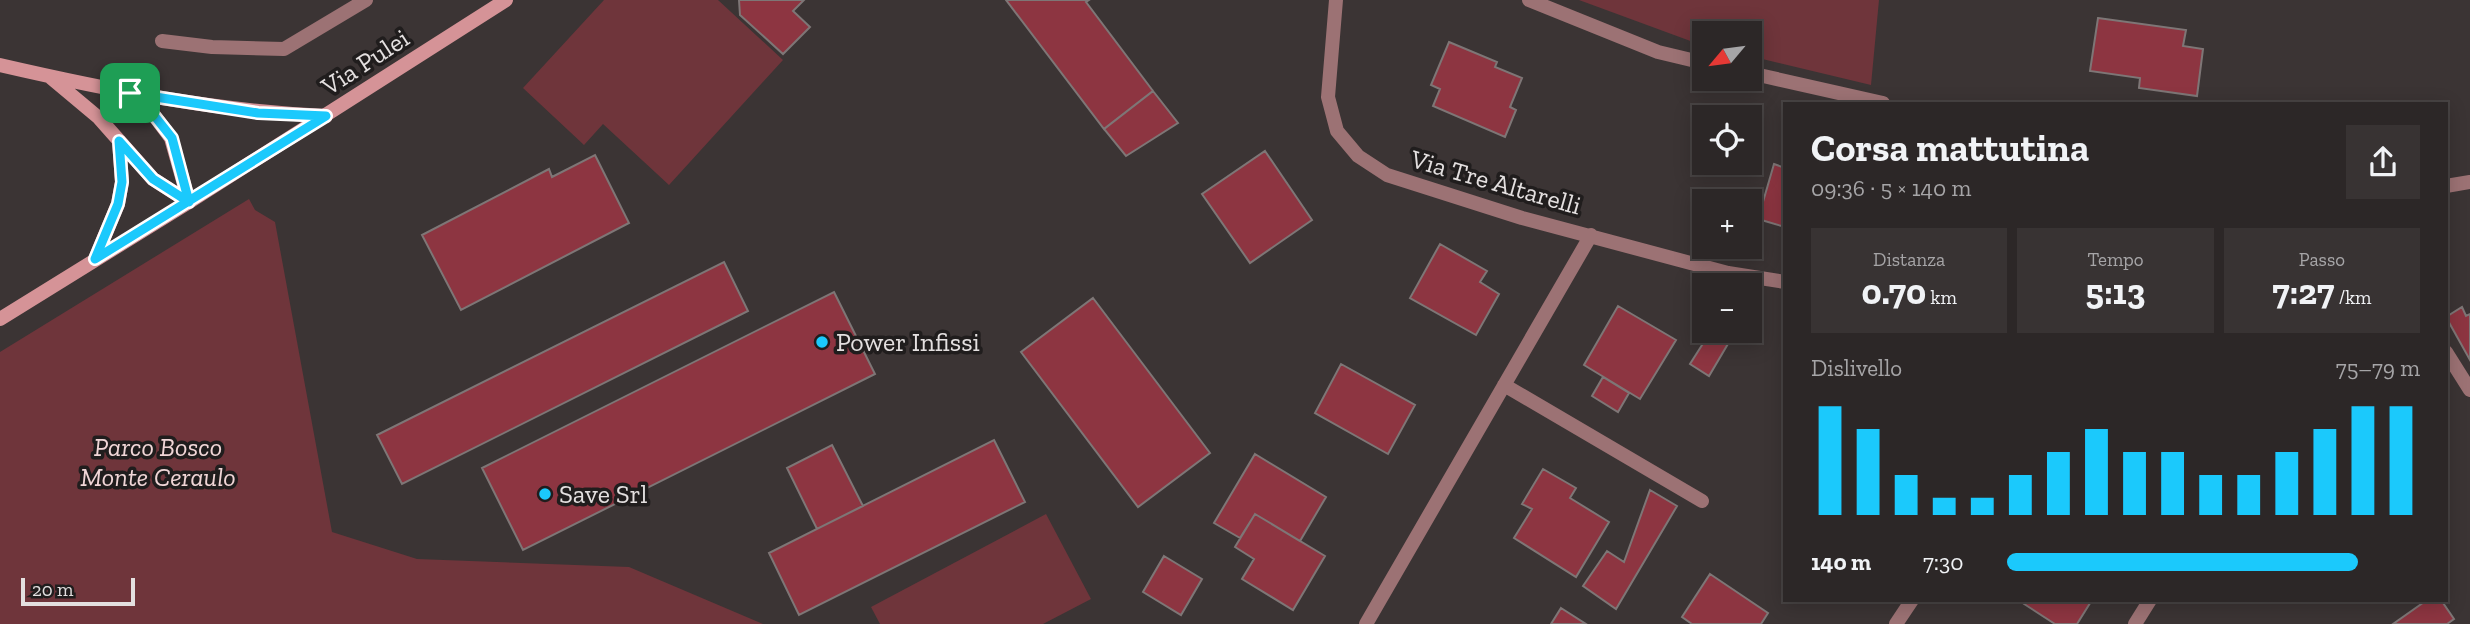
<!DOCTYPE html>
<html lang="it">
<meta charset="utf-8">
<style>
:root{--surface:#2c2727;--page:#383333;--text:#f1f3f6;--muted:#a6a5a7;--line:#484444;--accent:#1bc9fc}
body{margin:0;font-family:"Zilla Slab",serif;background:var(--page);color:var(--text);height:100vh;display:flex;flex-direction:column;font-size:26px;white-space:nowrap}
*{box-sizing:border-box;margin:0}
p{font-size:23px;color:var(--muted)}
.icon{flex:none;width:38px;height:38px;fill:none;stroke:currentColor;stroke-width:2;stroke-linecap:round;stroke-linejoin:round}
.map{position:relative;flex:1;overflow:hidden}
.details{position:absolute;left:1783px;top:102px;width:665px;height:500px;display:flex;flex-direction:column;background:var(--surface);border-radius:0px;box-shadow:0 4px 18px #0003,0 0 0 2px var(--line)}
.details>*{flex:none}
.needle{width:46px;rotate:241deg}
.fabs{position:absolute;left:1692px;top:21px;display:grid;gap:14px}
.fabs a{display:grid;place-items:center;width:70px;height:70px;border-radius:0px;background:var(--surface);box-shadow:0 4px 18px #0003,0 0 0 2px var(--line);font-size:35px}
.scale{position:absolute;left:21px;bottom:18px;width:114px;box-sizing:border-box;padding-left:7px;border:4px solid #e4e0e0;border-top:0;font-size:19px;line-height:24px;white-space:nowrap;color:#e4e0e0;-webkit-text-stroke:5px #201d1d;paint-order:stroke}
.pin{position:absolute;display:grid;place-items:center;width:60px;height:60px;color:#fff;margin:-30px;border-radius:14px;box-shadow:0 4px 10px #0006}
.round{display:grid;place-items:center;flex:none;width:74px;height:74px;border-radius:0px;background:var(--page)}
.headline{display:flex;align-items:center;justify-content:space-between;height:119px;padding:0 28px}
h1{font-size:38px;font-weight:700;line-height:52px}
.figures{display:grid;grid-template-columns:repeat(3,1fr);gap:10px;height:119px;padding:7px 28px}
.figures div{display:grid;align-content:center;border-radius:0px;background:var(--page);text-align:center}
.figures b{font-size:35px;font-weight:700}
.figures small{font-size:19px;font-weight:400}
.figures p{font-size:19px}
.chart{height:196px;padding:14px 28px}
.chart p{display:flex;justify-content:space-between}
.chart svg{width:100%;height:126px;margin-top:7px;stroke:var(--accent);stroke-width:6}
ul{padding:0 28px;list-style:none;font-size:23px}
li{display:grid;grid-template-columns:112px 84px 1fr;align-items:center;height:52px}
li i{height:18px;border-radius:9px;background:var(--accent)}
.map>svg:first-child{display:block}
</style>
<div class="map">
<svg width="2470" height="624" viewBox="0 0 2470 624">
<rect width="100%" height="100%" fill="#3b3434"/>
<path fill="#6f353b" d="M604 0H718L783 60 669 185 603 124 584 145 523 88Z
M1579 0H1879L1871 85 1750 56V33H1704V46Z
M249 199 255 210 275 222 332 532 417 559 629 567 763 624H0V352Z
M1046 514 1091 599 1043 624H880L871 607Z"/>
<path fill="#8d3541" stroke="#7e7676" stroke-width="2" d="M739 0H804L793 11 810 27 783 54 740 15Z
M1006 0H1089L1086 2 1153 91 1104 129Z
M2098 18 2186 30 2183 46 2203 49 2197 96 2139 88 2140 78 2090 71Z
M1449 42 1497 62 1495 67 1522 78 1510 107 1516 110 1505 137 1433 106 1440 89 1431 85Z
M1153 91 1178 123 1126 156 1104 129Z
M1265 151 1312 220 1250 263 1202 194Z
M595 155 629 223 461 310 422 235 549 169 552 177Z
M1774 164 1785 168V227L1758 219Z
M1440 244 1487 271 1480 282 1499 294 1476 335 1410 298Z
M724 262 748 311 402 484 377 435Z
M834 292 875 374 523 550 482 468Z
M1093 298 1210 453 1138 507 1021 352Z
M1618 306 1676 340 1640 399 1584 365Z
M2462 307 2466 316 2470 314V360L2446 317Z
M1711 331H1722L1732 337 1709 376 1690 364Z
M1341 364 1415 405 1388 454 1315 413Z
M1603 377 1629 393 1618 412 1592 396Z
M994 440 1025 502 799 615 769 553Z
M832 445 863 506 817 529 787 468Z
M1255 454 1326 497 1300 541 1255 514 1240 538 1214 523Z
M1543 469 1576 488 1570 498 1609 522 1576 577 1514 538 1532 509 1522 504Z
M1650 490 1677 506 1616 609 1583 586 1607 551 1624 562Z
M1255 514 1325 556 1293 610 1242 579 1254 559 1235 547Z
M1164 556 1202 579 1181 615 1143 592Z
M1710 574 1768 613 1761 624H1692L1682 617Z
M2022 600H2092L2077 624H2055L2021 602Z
M2427 600H2441L2454 619 2447 624H2393Z
M1561 608 1586 624H1551Z"/>
<g fill="none" stroke-linecap="round" stroke-linejoin="round">
<path stroke="#9c7274" stroke-width="14" d="M162 41 212 47 284 49 366 0
M1896 624 1912 600"/>
<path stroke="#9c7274" stroke-width="14" d="M1336 0 1328 97 1337 131 1358 156 1387 175 1522 218 1728 273 1785 282
M1529 0 1658 52 1704 63
M1750 73 1883 103
M2446 186 2470 182
M2446 352 2470 390
M1504 385 1702 501
M1366 624 1591 235
M2135 624 2150 600"/>
<path stroke="#d59397" stroke-width="14" d="M0 65C108 90 215 111 326 116
M50 77 99 118 153 179 189 202
M130 93 153 114 171 138 189 202
M95 259 118 204 122 182 119 141
M0 319 189 202 506 0"/>
</g>
<g fill="none" stroke-linecap="round" stroke-linejoin="round">
<g stroke="#fff" stroke-width="14">
<path id="route" d="M130 93 153 114 172 138 189 202 153 179 119 141 122 182 118 204 95 259 326 116 258 113 130 93"/>
</g>
<use href="#route" stroke="#1bc9fc" stroke-width="9"/>
</g>
<g fill="#1bc9fc" stroke="#201d1d" stroke-width="2.5">
<circle cx="822" cy="342" r="7"/>
<circle cx="545" cy="494" r="7"/>
</g>
<g text-anchor="middle" stroke-width="7" stroke-linejoin="round" paint-order="stroke">
<g font-size="26" fill="#e4e0e0" stroke="#201d1d">
<text transform="translate(365 62) rotate(-33)" y="9">Via Pulei</text>
<text transform="translate(1496 182) rotate(16)" y="9">Via Tre Altarelli</text>
</g>
<g font-size="26" fill="#e4e0e0" stroke="#201d1d" text-anchor="start">
<text x="836" y="351">Power Infissi</text>
<text x="559" y="503">Save Srl</text>
</g>
<g font-size="26" font-style="italic" fill="#f1d6d7" stroke="#201d1d">
<text x="158" y="456">Parco Bosco<tspan x="158" dy="30">Monte Ceraulo</tspan></text>
</g>
</g>
</svg>
<div class="fabs">
<a><svg class="needle" viewBox="-14 -14 28 28"><path d="M0-13l5 13h-10z" fill="#e53935"/><path d="M0 13l5-13h-10z" fill="#a6a5a7"/></svg></a>
<a><svg class="icon" aria-label="locate" viewBox="0 0 24 24"><circle cx="12" cy="12" r="6"/><path d="M12 2v4M12 18v4M2 12h4M18 12h4"/></svg></a>
<a>+</a>
<a>−</a>
</div>
<div class="scale">20 m</div>
<div class="pin" style="left:130px;top:93px;background:#1e9e55"><svg class="icon" aria-label="arrive" viewBox="0 0 24 24"><path d="M6 21V4h12l-3 4 3 4H6"/></svg></div>
<section class="details">
<div class="headline"><div><h1>Corsa mattutina</h1><p>09:36 · 5 × 140 m</p></div><a class="round"><svg class="icon" aria-label="share" viewBox="0 0 24 24"><path d="M12 15V3M7 8l5-5 5 5M5 13v7h14v-7"/></svg></a></div>
<div class="figures">
<div><p>Distanza</p><b>0.70<small> km</small></b></div>
<div><p>Tempo</p><b>5:13</b></div>
<div><p>Passo</p><b>7:27<small> /km</small></b></div>
</div>
<div class="chart"><p><span>Dislivello</span>75–79 m</p>
<svg viewBox="0 0 160 44" preserveAspectRatio="none"><path d="M5 44V6M15 44V14M25 44V30M35 44V38M45 44V38M55 44V30M65 44V22M75 44V14M85 44V22M95 44V22M105 44V30M115 44V30M125 44V22M135 44V14M145 44V6M155 44V6"/></svg>
</div>
<ul>
<li><b>140 m</b>7:30<i style="width:85%"></i></li>
</ul>
</section>
</div>
